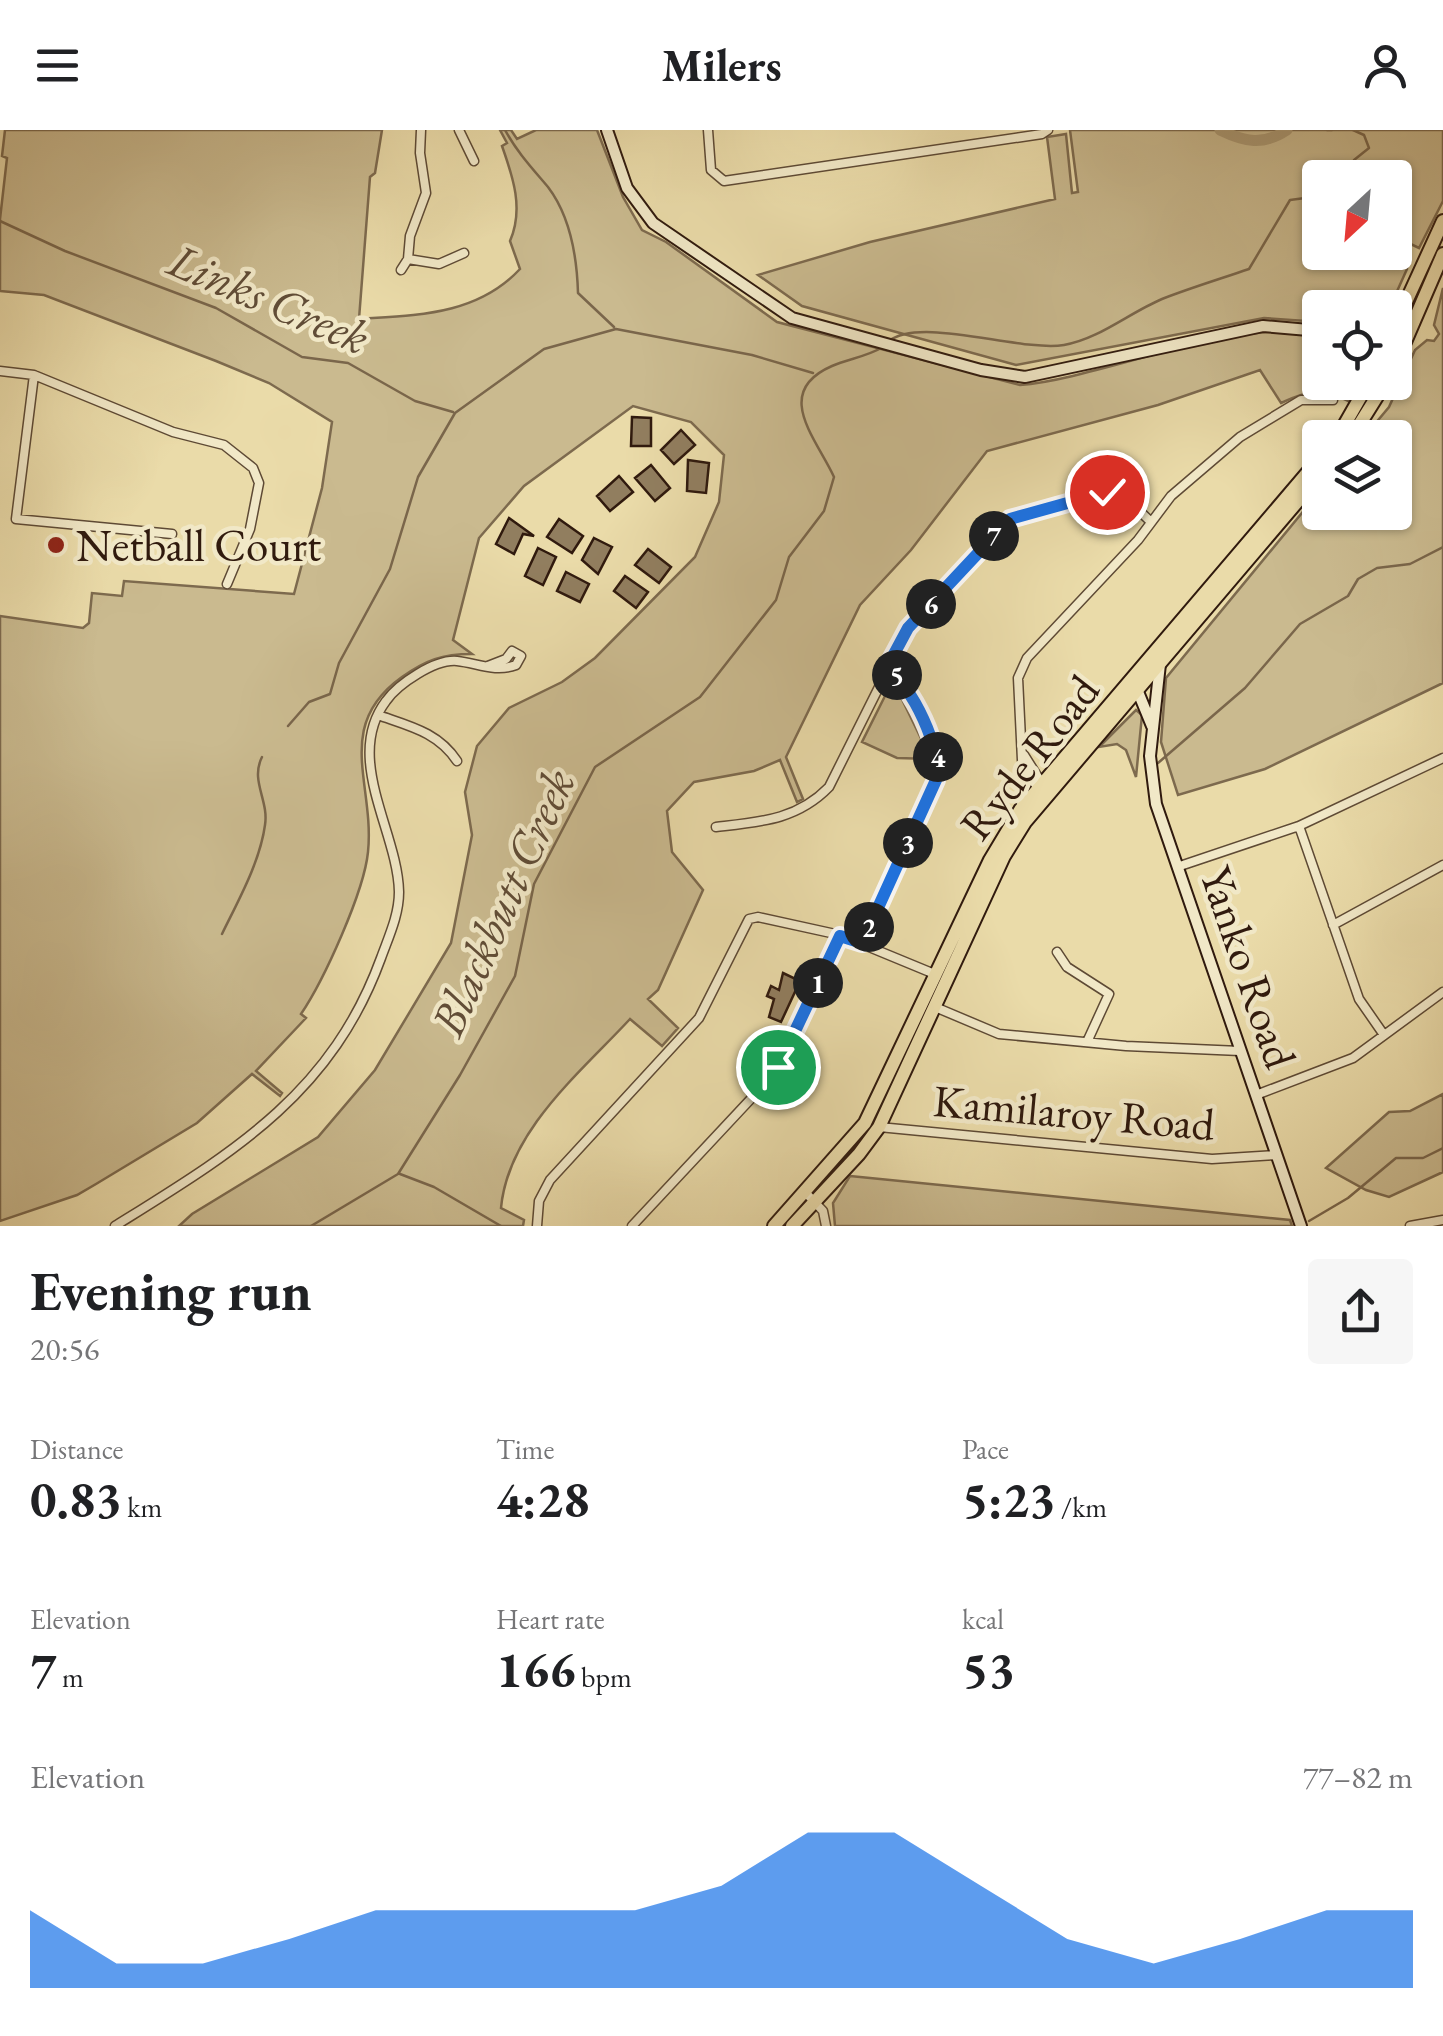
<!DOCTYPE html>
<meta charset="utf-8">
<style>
:root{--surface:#fff;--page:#f6f6f6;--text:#202124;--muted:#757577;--accent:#1a73e8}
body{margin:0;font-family:"EB Garamond",serif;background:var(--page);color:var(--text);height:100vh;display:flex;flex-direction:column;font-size:38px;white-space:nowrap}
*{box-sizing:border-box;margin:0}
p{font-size:32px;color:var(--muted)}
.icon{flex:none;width:55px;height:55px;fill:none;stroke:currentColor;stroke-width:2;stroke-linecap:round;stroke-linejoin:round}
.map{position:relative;height:1096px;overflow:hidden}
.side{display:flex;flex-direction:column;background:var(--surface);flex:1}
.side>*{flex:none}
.needle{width:65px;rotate:206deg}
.tools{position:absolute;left:1302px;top:30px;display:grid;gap:20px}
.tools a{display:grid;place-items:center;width:110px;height:110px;border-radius:10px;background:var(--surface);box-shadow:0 2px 8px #0004;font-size:50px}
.pin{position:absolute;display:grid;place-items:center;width:85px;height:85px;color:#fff;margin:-42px;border:5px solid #fff;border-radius:50%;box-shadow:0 2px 10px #0007}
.km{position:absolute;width:50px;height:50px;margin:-25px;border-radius:50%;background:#222;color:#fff;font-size:28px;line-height:50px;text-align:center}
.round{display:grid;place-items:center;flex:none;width:105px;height:105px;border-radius:10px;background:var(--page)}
.overview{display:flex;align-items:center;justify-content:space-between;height:170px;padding:0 30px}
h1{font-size:55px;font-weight:700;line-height:75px}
.stats{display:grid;grid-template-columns:repeat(3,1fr);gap:15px;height:170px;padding:10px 30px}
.stats div{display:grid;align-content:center}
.stats b{font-size:50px;font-weight:700}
.stats small{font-size:28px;font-weight:400}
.stats p{font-size:28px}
.chart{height:280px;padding:20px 30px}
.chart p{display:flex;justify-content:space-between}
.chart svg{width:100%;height:180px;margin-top:10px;fill:var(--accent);opacity:.7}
header{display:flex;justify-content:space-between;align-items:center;height:130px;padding:0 30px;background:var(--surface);font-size:45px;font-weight:700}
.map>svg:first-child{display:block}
</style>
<header><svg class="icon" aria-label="menu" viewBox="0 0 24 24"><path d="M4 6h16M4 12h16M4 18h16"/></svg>Milers<svg class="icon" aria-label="person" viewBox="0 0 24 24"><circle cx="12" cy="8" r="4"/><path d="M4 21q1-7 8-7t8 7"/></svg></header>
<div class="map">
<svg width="1443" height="1096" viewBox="0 0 1443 1096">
<rect width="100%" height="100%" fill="#eadba9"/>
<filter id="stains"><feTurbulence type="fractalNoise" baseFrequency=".002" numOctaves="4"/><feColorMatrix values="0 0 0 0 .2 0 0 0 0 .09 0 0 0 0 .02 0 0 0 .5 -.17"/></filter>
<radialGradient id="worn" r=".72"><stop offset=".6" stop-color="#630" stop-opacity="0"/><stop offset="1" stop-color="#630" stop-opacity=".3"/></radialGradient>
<path fill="#caba8f" stroke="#7d6a4e" stroke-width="2.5" d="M5 0H382L375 43 370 47 359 189C418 185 477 185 520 139L510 111C524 79 513 47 502 16L507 13 500 0H511L517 9 536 0H597L623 67 642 100 666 112 777 192 1020 255C1101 249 1248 182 1320 207V252L1358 253 1348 271C1323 257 1306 261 1281 273L1260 240 1158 275 987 321 911 420 860 475 786 627 803 669 797 672 780 630 754 641 694 652 667 681 672 722 703 760 658 860 648 869 678 898 662 916 630 889C581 942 508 1001 501 1078L524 1090 523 1096H179L192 1084 318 1007 375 940 451 813 472 705 465 662 477 616 509 578 562 552 595 528 695 427 719 372 724 325 691 292 633 276 524 356 479 408 453 510 472 524C442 524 426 530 402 547 333 596 375 654 368 722 364 762 324 850 301 884L306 888 256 941 282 963 280 966 252 944 197 993 96 1054 77 1065 0 1091V486L83 498 89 493 92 463 122 466 124 451 294 464 322 358 332 292 269 253 216 231 44 165 0 161V89L7 28 2 26Z
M1070 0H1443V71L1419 118 1400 109 1395 78 1404 52 1395 48H1320V122H1395V116L1398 120H1408L1407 139 1390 177 1320 178V192L1264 188 1016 235 802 176 758 145 870 112 1055 69 1047 7 1066 4 1072 63 1078 62Z
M1443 158V553L1265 639 1178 665 1161 612 1166 548 1320 361V382H1395V308L1364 307 1389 277 1415 220 1427 210 1434 211 1439 204 1434 195Z
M890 556 897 559 931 629 897 628 862 612Z
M1136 580 1142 585 1136 647 1126 620 1117 614 1099 617Z
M1443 964V1042L1389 1067 1366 1060 1326 1038 1389 982 1410 981Z
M850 1046 1290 1090 1292 1096H835L833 1073Z"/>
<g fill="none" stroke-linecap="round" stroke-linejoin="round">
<path stroke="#7a664b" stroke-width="2.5" d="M505 0C517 22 532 38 548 57 570 86 577 128 578 163L614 197
M1327 0H1332
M1351 48 1354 30 1369 18 1364 5 1353 0
M0 91 65 121 216 178 302 227 348 233 415 271 453 282
M889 211C921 186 1020 222 1064 215 1099 209 1129 183 1162 169 1190 158 1220 149 1249 139L1290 70 1320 66
M288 596 309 572 330 564 339 533 390 439 418 347 455 283 544 219 616 199 752 225 813 243
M1158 633 1245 558 1300 494 1348 466 1358 449 1377 438 1410 434 1443 417
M222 804C238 771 260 732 265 695 269 670 250 651 262 627
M400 1044 434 1057 501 1096
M1309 1091 1348 1068 1396 1028H1423L1443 1018
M311 1096 398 1044 460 945 515 846 534 754 595 637 700 567 776 470 789 427 824 381 834 347C816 308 772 262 832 236 849 229 868 226 883 217"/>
<path stroke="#ab9974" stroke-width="11" d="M1220 0C1245 12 1263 16 1287 0"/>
</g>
<path fill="#917e5f" stroke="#301a0e" stroke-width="2.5" d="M632 287 651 288V316H631Z
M681 300 695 315 674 334 661 320Z
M688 330 709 333 706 363 687 361Z
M651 335 670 358 655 371 635 348Z
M619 346 633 362 610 381 597 366Z
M509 388 534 406 523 404 514 424 496 414Z
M559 389 583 406 572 423 547 407Z
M594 408 612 417 598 444 582 430Z
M538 418 556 427 543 455 525 446Z
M648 419 671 437 659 453 635 435Z
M566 442 589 454 580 472 557 461Z
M625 446 648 462 636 478 614 461Z
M783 843 800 851 781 892 769 887 774 869 767 866 771 856 779 860Z"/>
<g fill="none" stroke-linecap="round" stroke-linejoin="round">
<g stroke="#5e4a35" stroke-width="11">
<path id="minor" d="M459 0 474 31
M708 0 711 40 724 51 1042 4 1048 0
M408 129 439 134 464 123
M401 140 408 129 410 106 426 63 420 23 421 0
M0 241 34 245 173 302 224 315 253 338 259 353 250 399 227 454
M34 245 16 389 172 404
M378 585C409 596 438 602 457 631
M1024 625 1043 655
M1039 659 1024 640 1022 630 1018 548 1027 528 1138 410 1171 366 1240 307 1301 270H1333
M1021 675 1024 640
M1299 696 1359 869 1384 905
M716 697C760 692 797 690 829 657L908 499 1010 389 1107 362 1126 368 1151 392
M1177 737 1299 696 1443 628
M1333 795 1443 735
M862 813 936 650C944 623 910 552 886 539
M1057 822 1067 837 1109 864 1087 912
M935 877 999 904 1126 916 1240 921
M1256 965 1353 928 1443 862
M879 997 1212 1029 1277 1025
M805 1062 823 1081 826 1096
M115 1096C232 1023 331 965 381 828 389 806 399 785 399 762 398 702 343 628 386 571 398 554 435 529 457 531 477 533 495 543 516 535L521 526 512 521 506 529 488 536
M537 1096 539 1071 550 1050 699 888 749 789 758 787 840 805 937 845
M632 1096 775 943 840 805
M1410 1096 1443 1090"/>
</g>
<g stroke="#301a0e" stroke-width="14">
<path id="secondary" d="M607 0 627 58 653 93 792 188 981 240 1025 247 1263 196 1320 201
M1160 534 1150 626 1156 674 1301 1096
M1136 557 1152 596"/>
</g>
<g stroke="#301a0e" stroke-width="16">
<path id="trunk" d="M1395 196 1443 91
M1395 235 1443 124
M1337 308 1369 252
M1351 308 1386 252
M774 1096 865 993 990 730 1020 680 1320 328
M792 1096 859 1024 879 997 1004 726 1025 692 1320 345"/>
</g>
<use href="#minor" stroke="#f1e8c7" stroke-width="8"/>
<use href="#secondary" stroke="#f1e8c7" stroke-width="10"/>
<use href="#trunk" stroke="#eadba9" stroke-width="12"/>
</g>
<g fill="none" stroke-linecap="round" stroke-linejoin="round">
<g stroke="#fff" stroke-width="20">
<path id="route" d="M778 937 840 806 862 813 936 650C944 623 911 552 886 539L908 498 1010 389 1107 362"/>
</g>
<use href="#route" stroke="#1a73e8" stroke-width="12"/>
</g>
<circle fill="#8f2418" stroke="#f1e8c7" stroke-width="4" cx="56" cy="415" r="10"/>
<g text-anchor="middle" stroke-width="9" stroke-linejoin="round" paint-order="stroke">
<g font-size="45" fill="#301a0e" stroke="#f1e8c7" text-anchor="start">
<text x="76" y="431">Netball Court</text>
</g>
<g font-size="45" fill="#301a0e" stroke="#f1e8c7">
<text transform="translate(1029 627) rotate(-52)" y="16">Ryde Road</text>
<text transform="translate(1249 837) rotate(71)" y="16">Yanko Road</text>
<text transform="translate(1074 982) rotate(5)" y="16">Kamilaroy Road</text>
</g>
<g font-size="48" font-style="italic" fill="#614d37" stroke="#f1e8c7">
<text transform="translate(269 168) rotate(23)" y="17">Links Creek</text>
<text transform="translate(502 772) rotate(-66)" y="17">Blackbutt Creek</text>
</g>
</g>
<rect width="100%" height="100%" filter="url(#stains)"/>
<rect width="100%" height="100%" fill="url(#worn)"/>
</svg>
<div class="tools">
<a><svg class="needle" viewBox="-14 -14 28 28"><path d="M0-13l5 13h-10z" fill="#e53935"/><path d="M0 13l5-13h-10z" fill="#757577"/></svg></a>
<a><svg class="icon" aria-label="locate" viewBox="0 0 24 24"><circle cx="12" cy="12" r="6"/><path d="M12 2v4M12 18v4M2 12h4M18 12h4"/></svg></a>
<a><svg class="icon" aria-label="layers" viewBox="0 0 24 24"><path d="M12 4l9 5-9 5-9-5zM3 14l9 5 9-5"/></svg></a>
</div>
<div class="pin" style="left:778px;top:937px;background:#1e9e55"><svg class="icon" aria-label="arrive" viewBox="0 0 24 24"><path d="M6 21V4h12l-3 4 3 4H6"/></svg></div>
<div class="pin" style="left:1107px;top:362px;background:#d93025"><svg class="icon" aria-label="check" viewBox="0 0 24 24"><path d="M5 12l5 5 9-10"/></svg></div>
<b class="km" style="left:818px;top:853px">1</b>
<b class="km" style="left:869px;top:797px">2</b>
<b class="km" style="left:908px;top:713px">3</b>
<b class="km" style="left:938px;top:627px">4</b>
<b class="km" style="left:897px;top:545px">5</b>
<b class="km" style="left:931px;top:474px">6</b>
<b class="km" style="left:994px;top:406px">7</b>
</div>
<section class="side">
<div class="overview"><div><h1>Evening run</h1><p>20:56</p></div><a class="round"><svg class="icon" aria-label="share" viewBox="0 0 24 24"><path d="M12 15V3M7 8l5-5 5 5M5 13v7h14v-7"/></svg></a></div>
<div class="stats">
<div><p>Distance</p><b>0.83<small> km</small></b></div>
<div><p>Time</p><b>4:28</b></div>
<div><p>Pace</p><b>5:23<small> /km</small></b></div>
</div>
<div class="stats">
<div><p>Elevation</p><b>7<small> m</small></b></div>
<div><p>Heart rate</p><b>166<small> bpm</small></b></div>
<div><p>kcal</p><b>53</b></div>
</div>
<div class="chart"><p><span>Elevation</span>77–82 m</p>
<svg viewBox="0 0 160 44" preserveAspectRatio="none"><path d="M0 44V25L10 38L20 38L30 32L40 25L50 25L60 25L70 25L80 19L90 6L100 6L110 19L120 32L130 38L140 32L150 25L160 25V44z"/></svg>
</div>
</section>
